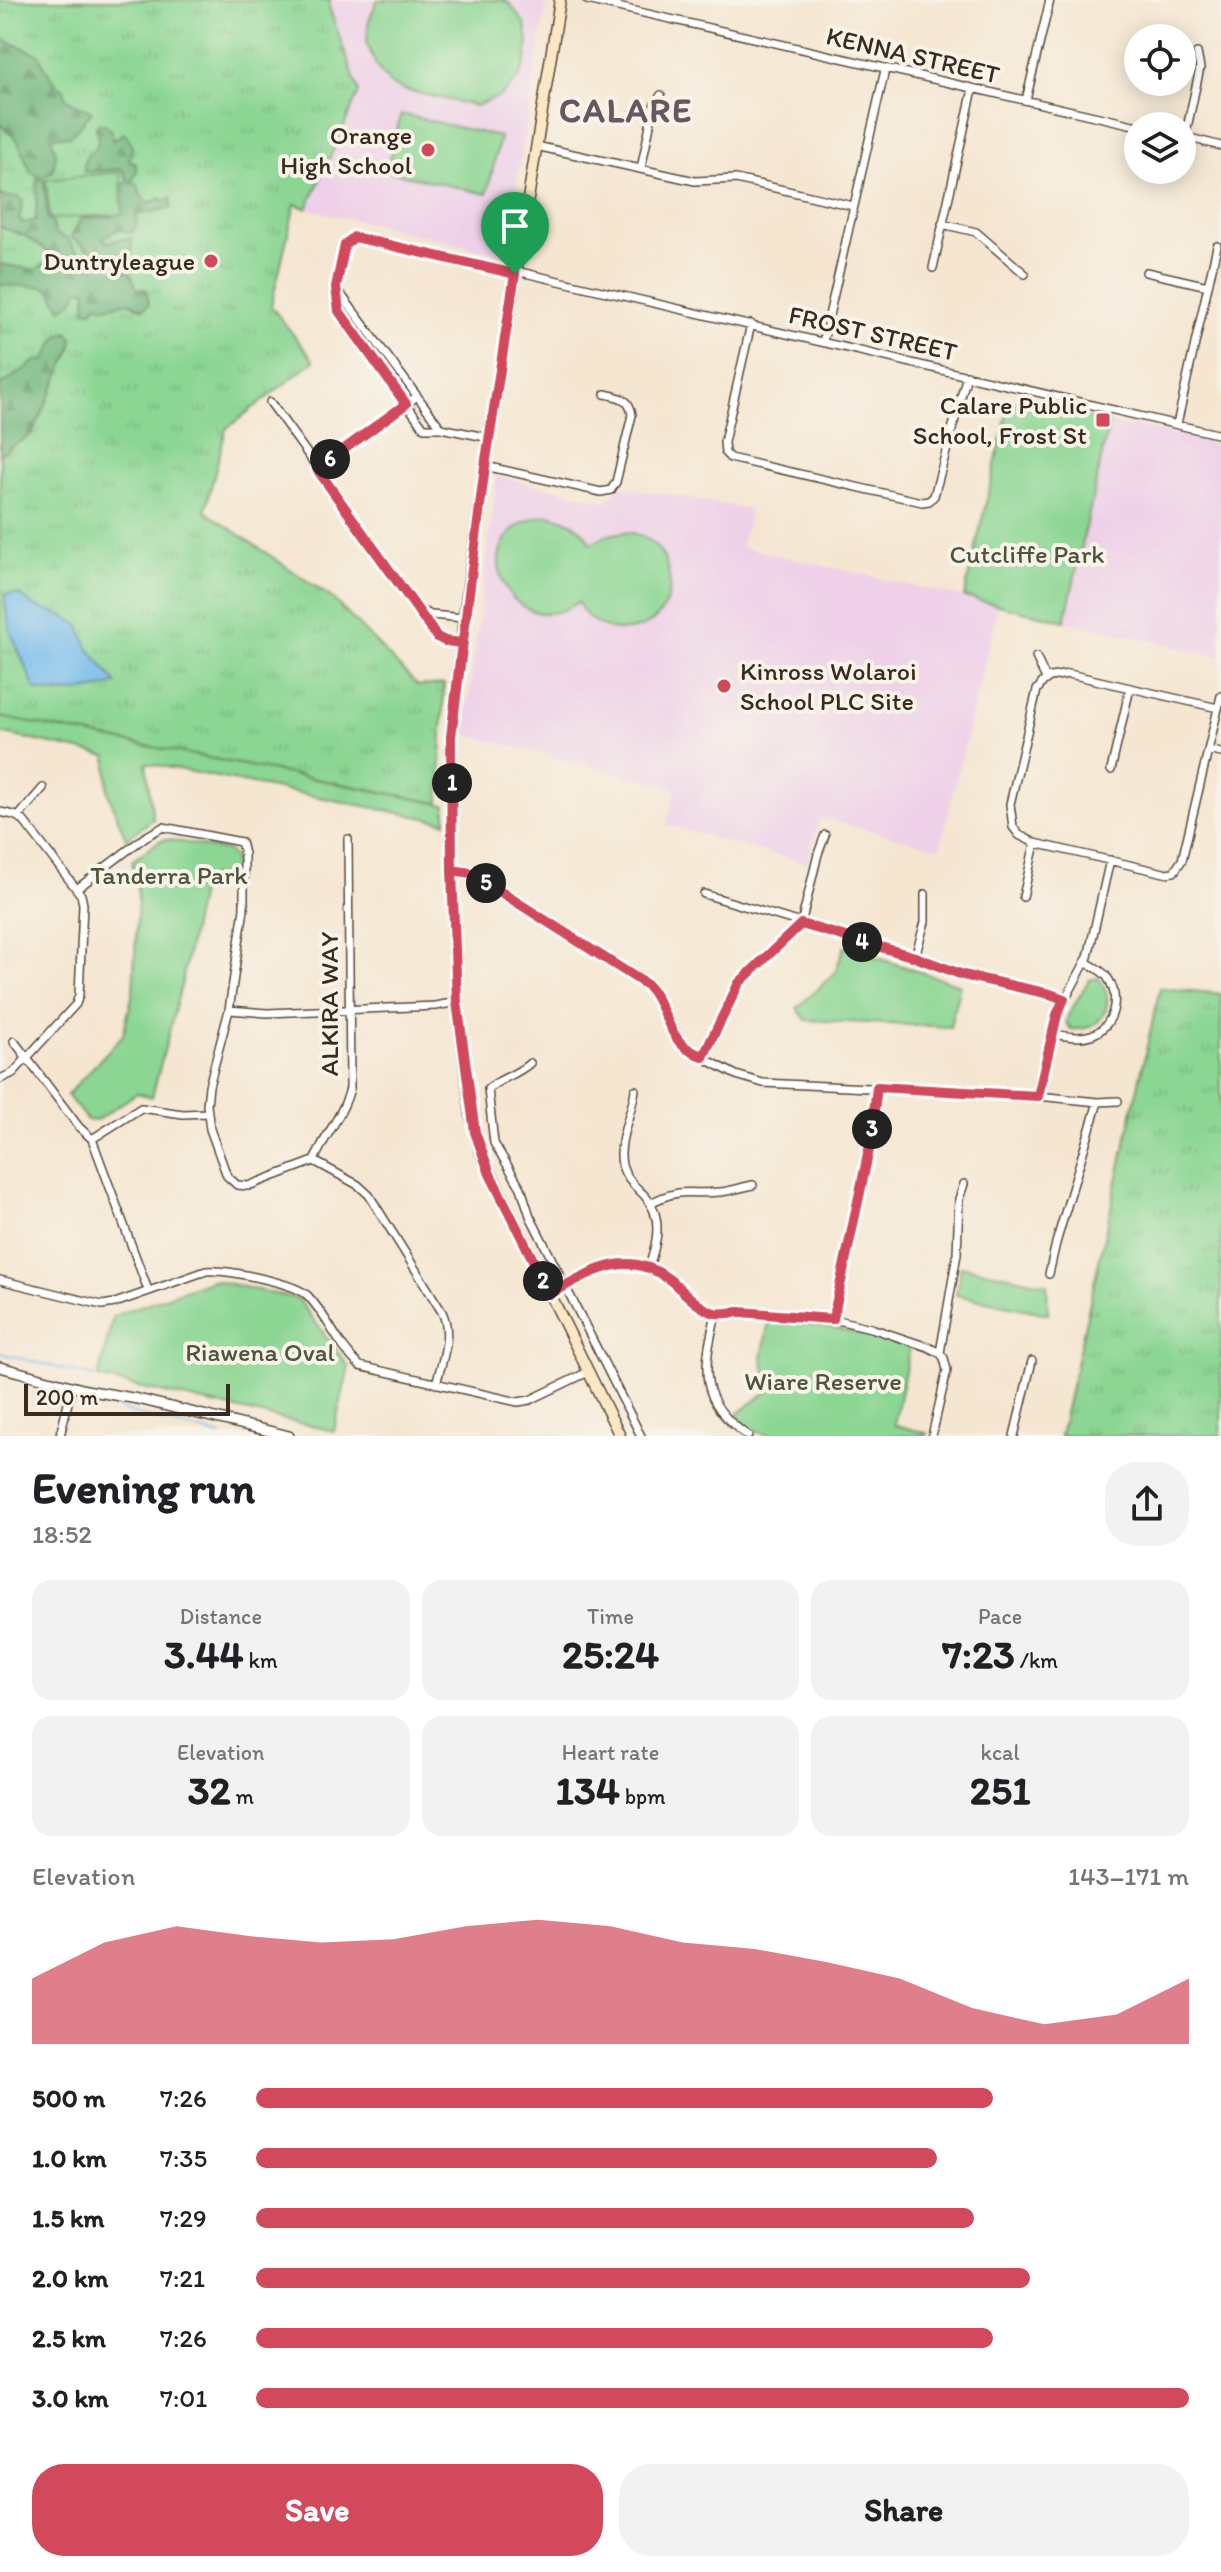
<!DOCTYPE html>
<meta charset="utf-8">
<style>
:root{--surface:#fff;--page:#f2f2f2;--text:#202124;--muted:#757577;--accent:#d1495b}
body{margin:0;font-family:Itim,sans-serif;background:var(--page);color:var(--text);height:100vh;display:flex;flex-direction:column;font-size:30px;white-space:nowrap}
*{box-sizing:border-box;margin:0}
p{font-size:26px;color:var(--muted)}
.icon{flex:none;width:44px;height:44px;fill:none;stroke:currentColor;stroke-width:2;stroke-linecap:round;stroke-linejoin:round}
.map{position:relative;height:1436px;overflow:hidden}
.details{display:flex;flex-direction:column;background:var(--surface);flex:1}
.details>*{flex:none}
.tools{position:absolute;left:1124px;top:24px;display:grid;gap:16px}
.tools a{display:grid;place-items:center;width:72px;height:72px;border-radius:50%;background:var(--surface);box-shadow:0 4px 20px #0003;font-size:40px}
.scale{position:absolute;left:24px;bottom:20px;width:206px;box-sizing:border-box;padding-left:8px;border:4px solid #3b2a1e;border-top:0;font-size:22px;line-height:28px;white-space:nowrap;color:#3b2a1e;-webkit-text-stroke:6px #f7f3e8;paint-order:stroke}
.pin{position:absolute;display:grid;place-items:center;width:68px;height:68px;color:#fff;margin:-82px -34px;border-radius:50% 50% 50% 0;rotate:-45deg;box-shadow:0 0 8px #0007}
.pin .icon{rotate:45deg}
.km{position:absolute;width:40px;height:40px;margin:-20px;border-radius:50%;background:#222;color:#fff;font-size:22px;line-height:40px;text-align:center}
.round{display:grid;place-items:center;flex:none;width:84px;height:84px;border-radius:32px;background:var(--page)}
.overview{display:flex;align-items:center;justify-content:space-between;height:136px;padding:0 32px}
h1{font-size:44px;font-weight:700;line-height:60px}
.stats{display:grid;grid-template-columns:repeat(3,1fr);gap:12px;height:136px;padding:8px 32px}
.stats div{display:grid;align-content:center;border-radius:20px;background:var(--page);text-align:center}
.stats b{font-size:40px;font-weight:700}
.stats small{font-size:22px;font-weight:400}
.stats p{font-size:22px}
.chart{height:224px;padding:16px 32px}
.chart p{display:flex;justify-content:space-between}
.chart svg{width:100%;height:144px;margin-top:8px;fill:var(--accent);opacity:.7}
.action{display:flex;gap:16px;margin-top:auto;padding:16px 32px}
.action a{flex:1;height:92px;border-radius:32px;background:var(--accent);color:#fff;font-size:32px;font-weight:700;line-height:92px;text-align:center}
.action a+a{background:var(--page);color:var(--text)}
ul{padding:0 32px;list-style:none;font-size:26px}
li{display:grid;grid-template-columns:128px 96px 1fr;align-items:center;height:60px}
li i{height:20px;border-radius:10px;background:var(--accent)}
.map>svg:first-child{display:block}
</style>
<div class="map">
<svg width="1221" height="1436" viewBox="0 0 1221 1436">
<defs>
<pattern id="grass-tufts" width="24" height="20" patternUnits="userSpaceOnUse" patternTransform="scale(2)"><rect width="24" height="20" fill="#8bd693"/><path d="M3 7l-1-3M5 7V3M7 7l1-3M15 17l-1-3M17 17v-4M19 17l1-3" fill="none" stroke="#79b87e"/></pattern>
<pattern id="forest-firs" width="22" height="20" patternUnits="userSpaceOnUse" patternTransform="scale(2)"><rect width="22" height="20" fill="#70b77d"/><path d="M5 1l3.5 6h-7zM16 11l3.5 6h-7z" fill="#5d9566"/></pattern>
</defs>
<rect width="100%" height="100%" fill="#f7f3e8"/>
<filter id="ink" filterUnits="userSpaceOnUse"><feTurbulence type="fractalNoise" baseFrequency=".0125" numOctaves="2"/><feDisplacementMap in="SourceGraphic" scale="16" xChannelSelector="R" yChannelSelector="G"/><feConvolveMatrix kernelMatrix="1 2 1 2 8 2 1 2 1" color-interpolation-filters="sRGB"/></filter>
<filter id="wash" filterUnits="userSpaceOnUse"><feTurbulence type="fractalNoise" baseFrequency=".006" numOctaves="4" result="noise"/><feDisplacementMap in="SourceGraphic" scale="32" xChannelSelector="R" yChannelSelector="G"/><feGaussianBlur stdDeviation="1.8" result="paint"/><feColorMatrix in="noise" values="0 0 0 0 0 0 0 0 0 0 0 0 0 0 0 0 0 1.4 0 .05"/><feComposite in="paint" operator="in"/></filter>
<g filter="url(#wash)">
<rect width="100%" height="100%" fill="#f5e6d1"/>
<path fill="#eed0e8" d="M330 0H547L505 255 307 209 359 92 329 7Z
M1109 423 1128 427 1134 425 1221 445V657L1065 621Z
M497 476 607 501 619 486 750 509 741 547 998 605 940 848 820 818 807 864 667 825 676 788 464 734Z"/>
<path fill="url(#grass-tufts)" stroke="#638058" stroke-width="2" d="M0 0H330L329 7 359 92 307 209 295 204 271 306 314 361 226 429 205 511 332 598 418 686 444 684 439 803 0 717Z
M1160 988 1221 994V1436H1060Z"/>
<path fill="url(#forest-firs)" stroke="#56704e" stroke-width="2" d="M0 38 38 54 52 80 64 89 66 99 92 112 70 136 51 137 56 152 53 172 42 177 31 173 18 141 0 124Z
M98 124H105L112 132 113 141 123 133C134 142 133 149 129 161L135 162 137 171 131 183H137L141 196 149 203 161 198 163 201 171 198V208L136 215 138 222 131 233 119 229 103 238 106 242 132 238 131 257 121 260 123 270 131 274 137 289H146L149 304 143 309 129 302 105 307 97 304 92 310H85L87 289 79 290 72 302 61 309 52 292 45 287 0 285V264L35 270 48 262 47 251 25 236 0 227V193L3 197H18L23 201 19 220 24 223 36 220 37 178 44 180 48 220 53 223 55 234 68 239 76 251 95 268 96 255 71 237 81 218 112 217 120 206 119 189 128 180 122 169 84 172C83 148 97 154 98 141 99 136 96 132 96 127Z
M68 332 73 340 71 350 32 434 0 454V386L36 361 45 360 57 337Z"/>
<path fill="#8bd693" stroke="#638058" stroke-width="2" d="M377 0H503L509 3 525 24 528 41 526 60 520 77 501 96 476 106 404 90 390 84 377 67 367 44 368 24Z
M401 114 500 137 487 194 387 171Z
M120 172 123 214 50 219 46 180Z
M1010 401 1109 423 1065 621 964 597Z
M549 515C568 520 581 525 591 543 676 494 703 635 617 630 601 629 584 617 578 602 509 650 456 528 549 515Z
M0 717 446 805V822L146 763 153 819 126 839 108 792 107 756 0 733Z
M167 839 228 851 234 859 233 876 203 877 181 986 152 1097 137 1093 96 1121 87 1120 67 1095 123 1035 133 992 138 896 132 861 159 841Z
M844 947 960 985 950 1027 806 1020 797 1008 835 973Z
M1098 978C1119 1001 1102 1033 1071 1029L1066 1022 1068 1016 1089 980Z
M961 1266 1047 1284 1048 1314 956 1295Z
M212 1280 298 1299 349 1367 334 1431 98 1378 113 1316Z
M769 1320 830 1327 910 1346 894 1425 927 1433 926 1436H773L754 1431 735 1416 769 1390 762 1358Z"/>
<path fill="#75bbec" stroke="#587285" stroke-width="2" d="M5 594H18L37 607 65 617 79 625 88 648 117 684C92 690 60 697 35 689L11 633 5 604Z"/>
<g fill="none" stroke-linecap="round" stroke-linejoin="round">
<path stroke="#75bbec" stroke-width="2" d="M0 1353 94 1377
M108 1404 133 1414 221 1436"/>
</g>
</g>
<g filter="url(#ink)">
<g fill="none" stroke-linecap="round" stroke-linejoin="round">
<g stroke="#574639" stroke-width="10">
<path id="minor" d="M587 0 1138 126
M1026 100 1050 0
M1182 136 1221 146
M1185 137 1200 68 1197 53
M536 146 695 181 736 179 853 206
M641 169 654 105 661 95
M942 224 976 232 1025 274
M933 268 973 89
M516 271 1221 435
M1146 272 1208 286
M337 289 441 428
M751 324 724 442 725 453 730 458 922 502 929 501 934 496 967 375
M823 342 885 70
M270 402 420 610 422 617 440 639 462 643
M1177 424 1217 246
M490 438 441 428H424L339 311 336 287 345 245 354 237 515 274
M485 466 601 492 611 490 616 482 632 415C630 398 619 397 605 394
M317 469 416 397
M420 610 431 615 464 618
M1036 657 1046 679
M1218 708 1069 674 1050 677 1043 682 1037 690 1010 804 1013 827 1019 835 1035 843 1164 873 1174 872 1182 860 1221 696
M1208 750 1221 753
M1111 770 1130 688
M0 812 14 815 23 820 81 895 83 904 79 995 76 1004 13 1073 0 1079
M18 817 43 788
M452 870 471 873 647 985 653 992 685 1048 736 1075 763 1083 1038 1096 1098 1102 1118 1101
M78 888 145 837 163 827 241 842 244 854V909L229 1010 209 1086 207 1105 210 1129 227 1176 237 1185 248 1186 314 1161
M704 894 915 957 963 975 1050 994 1064 999
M1023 897 1035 843
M915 957 925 922V894
M229 1010 267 1013 436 1006 457 1002
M1053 1034C1065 1036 1079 1039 1091 1035 1115 1027 1121 996 1107 977 1102 970 1094 967 1086 962
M14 1041 79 1127 92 1139 148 1290
M703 1057 739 983 801 924 818 854 825 835
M530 1063C517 1075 498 1079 488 1089L494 1143 521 1188 530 1216 641 1436
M635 1090C632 1114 617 1140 622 1165 625 1178 635 1186 644 1195 664 1216 657 1243 649 1267
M1038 1096 1057 1015 1088 957 1110 860
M92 1139 141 1108 183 1114 207 1113
M314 1161C324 1136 344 1114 350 1088L348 839
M314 1161 358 1185 369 1195 442 1312C453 1335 442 1361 436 1384
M651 1203C679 1187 691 1195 720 1192 731 1191 742 1187 753 1185
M1049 1274 1056 1243 1098 1102
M0 1280 102 1305 115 1303 206 1271C224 1269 296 1283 308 1296 328 1317 337 1345 360 1366L518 1402 530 1400 588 1372
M550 1294 601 1268 622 1264 642 1265 669 1280 688 1297 716 1314 734 1312 833 1319 871 1328 928 1347 940 1353 944 1358 947 1370 932 1436
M716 1314C703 1368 697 1401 748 1436
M833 1319 870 1145 877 1087
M940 1353 957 1254 959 1199 964 1184
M60 1436 72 1386
M1014 1436 1032 1361"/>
</g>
<g stroke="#574639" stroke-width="12">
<path id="tertiary" d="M0 1367 86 1390 138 1399 289 1436"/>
</g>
<g stroke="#574639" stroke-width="13">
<path id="secondary" d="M560 0 485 466 464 618 451 737 452 870 457 1002 471 1115 481 1153 620 1436"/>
</g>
<use href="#minor" stroke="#fff" stroke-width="7"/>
<use href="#tertiary" stroke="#fff" stroke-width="9"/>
<use href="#secondary" stroke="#fbe7c3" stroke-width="10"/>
</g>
</g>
<g fill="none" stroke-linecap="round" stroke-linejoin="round" filter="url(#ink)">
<g stroke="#fff" stroke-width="16">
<path id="route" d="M515 274 485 466 451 737 452 870 457 1002 475 1132 490 1174 550 1294C591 1272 627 1247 670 1280 684 1291 697 1308 715 1313 722 1315 732 1312 739 1312 771 1314 802 1317 833 1319L870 1145 877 1087 1038 1096 1057 1015 1064 999 1050 994 963 975 915 957 801 924 739 983 703 1057C697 1054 690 1051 685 1047 668 1034 663 1001 647 985L471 873 452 870 451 737 462 643 445 641 437 637 317 469 406 404 339 311 336 287 345 245 354 237 515 274"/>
</g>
<use href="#route" stroke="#d1495b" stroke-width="10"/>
</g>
<g fill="#d1495b" stroke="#f7f3e8" stroke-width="3">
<circle cx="428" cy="150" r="8"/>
<circle cx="211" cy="261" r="8"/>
<rect x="1095" y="412" width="16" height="16" rx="4"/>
<circle cx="724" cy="686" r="8"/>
</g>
<g text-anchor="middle" stroke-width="8" stroke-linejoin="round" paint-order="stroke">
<g font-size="26" fill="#3b2a1e" stroke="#f7f3e8">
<text transform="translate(913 55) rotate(13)" y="9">KENNA STREET</text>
<text transform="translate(873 333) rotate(13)" y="9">FROST STREET</text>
<text transform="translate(329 1004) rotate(-90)" y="9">ALKIRA WAY</text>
</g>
<g font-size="26" fill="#3b2a1e" stroke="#f7f3e8" text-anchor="end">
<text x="412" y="144">Orange<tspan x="412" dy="30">High School</tspan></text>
<text x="195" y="270">Duntryleague</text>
<text x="1087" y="414">Calare Public<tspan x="1087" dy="30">School, Frost St</tspan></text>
<text x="740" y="680" text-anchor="start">Kinross Wolaroi<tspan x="740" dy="30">School PLC Site</tspan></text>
</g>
<g font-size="26" fill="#4f553b" stroke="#f7f3e8">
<text x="1027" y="563">Cutcliffe Park</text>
<text x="169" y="884">Tanderra Park</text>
<text x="260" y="1361">Riawena Oval</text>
<text x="823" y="1390">Wiare Reserve</text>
</g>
<g font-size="34" font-weight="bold" letter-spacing="2" fill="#685760" stroke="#f7f3e8">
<text x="626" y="122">CALARE</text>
</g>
</g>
</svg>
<div class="tools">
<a><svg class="icon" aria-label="locate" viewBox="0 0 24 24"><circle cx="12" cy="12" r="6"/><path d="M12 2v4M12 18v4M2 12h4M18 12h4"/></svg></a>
<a><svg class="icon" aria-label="layers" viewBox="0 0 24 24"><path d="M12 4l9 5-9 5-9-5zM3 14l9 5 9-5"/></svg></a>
</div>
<div class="scale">200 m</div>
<div class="pin" style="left:515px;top:274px;background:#1e9e55"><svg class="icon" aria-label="arrive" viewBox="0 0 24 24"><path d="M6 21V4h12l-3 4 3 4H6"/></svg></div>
<b class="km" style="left:452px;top:783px">1</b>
<b class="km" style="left:543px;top:1281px">2</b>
<b class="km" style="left:872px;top:1129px">3</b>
<b class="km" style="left:862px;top:942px">4</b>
<b class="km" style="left:486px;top:883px">5</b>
<b class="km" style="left:330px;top:459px">6</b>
</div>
<section class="details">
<div class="overview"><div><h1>Evening run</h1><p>18:52</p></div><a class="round"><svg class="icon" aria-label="share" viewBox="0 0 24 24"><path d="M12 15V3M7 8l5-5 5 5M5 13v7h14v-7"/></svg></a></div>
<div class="stats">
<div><p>Distance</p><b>3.44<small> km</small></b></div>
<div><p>Time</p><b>25:24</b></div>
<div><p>Pace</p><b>7:23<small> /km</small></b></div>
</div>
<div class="stats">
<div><p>Elevation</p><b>32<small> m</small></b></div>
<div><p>Heart rate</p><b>134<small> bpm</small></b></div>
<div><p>kcal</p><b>251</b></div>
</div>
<div class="chart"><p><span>Elevation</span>143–171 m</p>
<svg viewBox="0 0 160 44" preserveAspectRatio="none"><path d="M0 44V24L10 13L20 8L30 11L40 13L50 12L60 8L70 6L80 8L90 13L100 15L110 19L120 24L130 33L140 38L150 35L160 24V44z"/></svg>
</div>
<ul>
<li><b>500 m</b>7:26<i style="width:79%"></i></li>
<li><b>1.0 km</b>7:35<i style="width:73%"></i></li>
<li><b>1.5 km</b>7:29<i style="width:77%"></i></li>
<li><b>2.0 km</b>7:21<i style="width:83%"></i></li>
<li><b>2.5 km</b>7:26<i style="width:79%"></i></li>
<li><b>3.0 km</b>7:01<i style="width:100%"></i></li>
</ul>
<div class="action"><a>Save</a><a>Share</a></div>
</section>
